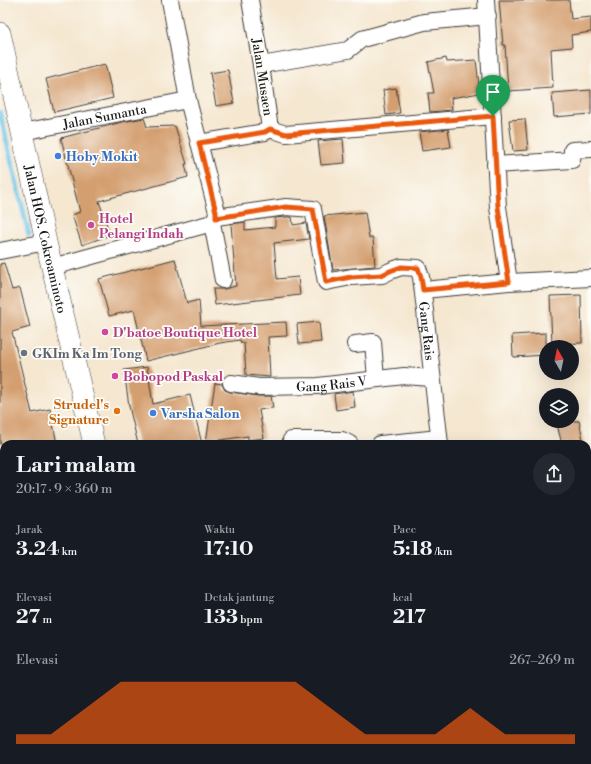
<!DOCTYPE html>
<html lang="id">
<meta charset="utf-8">
<style>
:root{--surface:#171b24;--page:#242831;--text:#f1f3f6;--muted:#9ea1a6;--accent:#ea580c}
body{margin:0;font-family:"Libre Bodoni",serif;background:var(--page);color:var(--text);height:100vh;display:flex;flex-direction:column;font-size:15px;white-space:nowrap}
*{box-sizing:border-box;margin:0}
p{font-size:13px;color:var(--muted)}
.icon{flex:none;width:22px;height:22px;fill:none;stroke:currentColor;stroke-width:2;stroke-linecap:round;stroke-linejoin:round}
.map{position:relative;flex:1;overflow:hidden}
.side{position:absolute;left:0px;top:440px;width:591px;height:324px;display:flex;flex-direction:column;background:var(--surface);border-radius:12px 12px 0 0;box-shadow:0 4px 16px #0002}
.side>*{flex:none}
.needle{width:26px;rotate:351deg}
.fabs{position:absolute;left:539px;top:340px;display:grid;gap:8px}
.fabs a{display:grid;place-items:center;width:40px;height:40px;border-radius:50%;background:var(--surface);box-shadow:0 4px 16px #0002;font-size:20px}
.pin{position:absolute;display:grid;place-items:center;width:34px;height:34px;color:#fff;margin:-41px -17px;border-radius:50% 50% 50% 0;rotate:-45deg;box-shadow:0 0 4px #0007}
.pin .icon{rotate:45deg}
.round{display:grid;place-items:center;flex:none;width:42px;height:42px;border-radius:21px;background:var(--page)}
.overview{display:flex;align-items:center;justify-content:space-between;height:68px;padding:0 16px}
h1{font-size:22px;font-weight:800;line-height:30px}
.stats{display:grid;grid-template-columns:repeat(3,1fr);gap:6px;height:68px;padding:4px 16px}
.stats div{display:grid;align-content:center}
.stats b{font-size:20px;font-weight:800}
.stats small{font-size:11px;font-weight:400}
.stats p{font-size:11px}
.chart{height:112px;padding:8px 16px}
.chart p{display:flex;justify-content:space-between}
.chart svg{width:100%;height:72px;margin-top:4px;fill:var(--accent);opacity:.7}
.map>svg:first-child{display:block}
</style>
<div class="map">
<svg width="591" height="764" viewBox="0 0 591 764">
<rect width="100%" height="100%" fill="#fdfcf7"/>
<filter id="ink" filterUnits="userSpaceOnUse"><feTurbulence type="fractalNoise" baseFrequency=".025" numOctaves="2"/><feDisplacementMap in="SourceGraphic" scale="8" xChannelSelector="R" yChannelSelector="G"/><feConvolveMatrix kernelMatrix="1 2 1 2 8 2 1 2 1" color-interpolation-filters="sRGB"/></filter>
<filter id="wash" filterUnits="userSpaceOnUse"><feTurbulence type="fractalNoise" baseFrequency=".012" numOctaves="4" result="noise"/><feDisplacementMap in="SourceGraphic" scale="16" xChannelSelector="R" yChannelSelector="G"/><feGaussianBlur stdDeviation="0.9" result="paint"/><feColorMatrix in="noise" values="0 0 0 0 0 0 0 0 0 0 0 0 0 0 0 0 0 1.4 0 .05"/><feComposite in="paint" operator="in"/></filter>
<g filter="url(#wash)">
<rect width="100%" height="100%" fill="#f5e7d0"/>
<g fill="none" stroke-linecap="round" stroke-linejoin="round">
<path stroke="#6ac4e8" stroke-width="5" d="M0 113 29 235
M0 693 4 696
M49 760 51 764"/>
</g>
<g id="blocks">
<path fill="#d49f6f" d="M499 0H569L571 19 591 17V32L571 35 572 47 551 49 553 88 508 91 505 45H503Z
M446 58 447 62 476 60 480 93 451 98 452 110 430 112 428 93H434L428 62Z
M105 64 113 98 54 112 46 79Z
M228 70 234 103 216 106 210 73Z
M396 88 400 113 386 115 383 90Z
M591 90V114L554 117 552 93Z
M144 118 147 127 175 126 187 164H185L188 177 99 201 110 235 82 245 72 215 80 212 61 138 122 122Z
M525 119 528 150 513 151 509 120Z
M448 129 451 147 422 151 419 132Z
M343 139 345 163 321 165 318 141Z
M365 212 369 238H373L375 266 333 270 324 216Z
M286 217H292L293 225 306 223 309 239 274 243 277 279 298 277 300 295 215 305 213 289H224L236 286 231 224 245 222V230L275 227V218Z
M175 259 187 303 199 300 201 326 286 322 287 336 268 337 270 377 246 375 244 343H241L240 340 220 343 146 361 134 310 109 316 99 279Z
M4 263 12 290 20 288 30 327 12 332 32 413 50 409 57 444H0V264Z
M581 295 582 343 552 344 550 296Z
M319 322 321 342 299 344 297 324Z
M546 333V355L513 357 512 335Z
M147 367 153 404 190 395 202 444H138L129 406 124 370Z
M215 383 222 384 225 390 230 392 258 396H271L273 408 259 410 264 438 248 440V436L206 442Z
M353 391 355 407 336 410 334 394Z
M556 421H579L584 444H562Z"/>
</g>
</g>
<g filter="url(#ink)">
<use href="#blocks" fill-opacity="0" stroke="#3d3a37" stroke-width="1"/>
<g fill="none" stroke-linecap="round" stroke-linejoin="round">
<g stroke="#3d3a37" stroke-width="18">
<g id="minor">
<path d="M486 0 498 207 509 282"/>
<path d="M261 65 348 50 362 39 424 22 488 16"/>
<path d="M270 129 286 134 493 116"/>
<path id="s1" d="M22 132 188 100"/>
<path d="M199 143 265 132 270 129 261 65 250 0"/>
<path d="M495 165 572 160V150L591 149"/>
<path id="s2" d="M216 217 286 207 313 209 326 282 351 277 382 275 390 271 401 267 418 268 421 277 424 302 440 444"/>
<path d="M212 223 223 280"/>
<path d="M0 251 46 242"/>
<path d="M52 267 212 223 216 217 217 212 188 100 170 0"/>
<path d="M423 290 509 282 591 278"/>
<path d="M355 344 373 342 376 379"/>
<path id="s3" d="M231 383 259 387 318 386 404 376 432 378"/>
<path d="M291 440H342L350 444"/>
<path d="M380 444 439 438"/>
<path d="M587 492 591 491"/>
<path d="M587 611H591"/>
<path d="M587 715H591"/>
<path d="M475 760V764"/>
</g>
</g>
<g stroke="#3d3a37" stroke-width="22">
<g id="major">
<path id="s4" d="M0 33 46 242 94 444"/>
<path d="M169 760 170 764"/>
</g>
</g>
<use href="#minor" stroke="#fff" stroke-width="16"/>
<use href="#major" stroke="#fff" stroke-width="21"/>
</g>
</g>
<g fill="none" stroke-linecap="round" stroke-linejoin="round" filter="url(#ink)">
<g stroke="#fff" stroke-width="8">
<path id="route" d="M493 116 498 207 509 282 423 290 421 277 418 268 401 267 390 271 382 275 351 277 326 282 313 209 286 207 216 218V212L199 143 265 132 270 129 286 134Z"/>
</g>
<use href="#route" stroke="#ea580c" stroke-width="5"/>
</g>
<g fill="#3f7fe0" stroke="#fdfcf7" stroke-width="1.5">
<circle cx="58" cy="156" r="4"/>
<circle cx="153" cy="413" r="4"/>
</g>
<g fill="#d1479c" stroke="#fdfcf7" stroke-width="1.5">
<circle cx="91" cy="225" r="4"/>
<circle cx="105" cy="332" r="4"/>
<circle cx="115" cy="376" r="4"/>
</g>
<circle fill="#6b7280" stroke="#fdfcf7" stroke-width="1.5" cx="24" cy="353" r="4"/>
<circle fill="#e8710a" stroke="#fdfcf7" stroke-width="1.5" cx="117" cy="411" r="4"/>
<g text-anchor="middle" stroke-width="3.5" stroke-linejoin="round" paint-order="stroke">
<g font-size="13" fill="#1c1c1c" stroke="#fdfcf7">
<text transform="translate(263 77) rotate(81)" y="5">Jalan Musaen</text>
<text dy="5" stroke="none"><textPath href="#s1" startOffset="84">Jalan Sumanta</textPath></text>
<text dy="5" stroke="none"><textPath href="#s4" startOffset="211">Jalan HOS. Cokroaminoto</textPath></text>
<text dy="5" stroke="none"><textPath href="#s2" startOffset="330">Gang Rais</textPath></text>
<text dy="5" stroke="none"><textPath href="#s3" startOffset="101">Gang Rais V</textPath></text>
</g>
<g font-size="13" font-weight="bold" fill="#366cbe" stroke="#fdfcf7" text-anchor="start">
<text x="66" y="161">Hoby Mokit</text>
<text x="161" y="418">Varsha Salon</text>
</g>
<g font-size="13" font-weight="bold" fill="#b23c85" stroke="#fdfcf7" text-anchor="start">
<text x="99" y="223">Hotel<tspan x="99" dy="15">Pelangi Indah</tspan></text>
<text x="113" y="337">D'batoe Boutique Hotel</text>
<text x="123" y="381">Bobopod Paskal</text>
</g>
<g font-size="13" font-weight="bold" fill="#5b616d" stroke="#fdfcf7" text-anchor="start">
<text x="32" y="358">GKIm Ka Im Tong</text>
</g>
<g font-size="13" font-weight="bold" fill="#c56008" stroke="#fdfcf7" text-anchor="end">
<text x="109" y="409">Strudel's<tspan x="109" dy="15">Signature</tspan></text>
</g>
</g>
</svg>
<div class="fabs">
<a><svg class="needle" viewBox="-14 -14 28 28"><path d="M0-13l5 13h-10z" fill="#e53935"/><path d="M0 13l5-13h-10z" fill="#9ea1a6"/></svg></a>
<a><svg class="icon" aria-label="layers" viewBox="0 0 24 24"><path d="M12 4l9 5-9 5-9-5zM3 14l9 5 9-5"/></svg></a>
</div>
<div class="pin" style="left:493px;top:116px;background:#1e9e55"><svg class="icon" aria-label="arrive" viewBox="0 0 24 24"><path d="M6 21V4h12l-3 4 3 4H6"/></svg></div>
<section class="side">
<div class="overview"><div><h1>Lari malam</h1><p>20:17 · 9 × 360 m</p></div><a class="round"><svg class="icon" aria-label="share" viewBox="0 0 24 24"><path d="M12 15V3M7 8l5-5 5 5M5 13v7h14v-7"/></svg></a></div>
<div class="stats">
<div><p>Jarak</p><b>3.24<small> km</small></b></div>
<div><p>Waktu</p><b>17:10</b></div>
<div><p>Pace</p><b>5:18<small> /km</small></b></div>
</div>
<div class="stats">
<div><p>Elevasi</p><b>27<small> m</small></b></div>
<div><p>Detak jantung</p><b>133<small> bpm</small></b></div>
<div><p>kcal</p><b>217</b></div>
</div>
<div class="chart"><p><span>Elevasi</span>267–269 m</p>
<svg viewBox="0 0 160 44" preserveAspectRatio="none"><path d="M0 44V38L10 38L20 22L30 6L40 6L50 6L60 6L70 6L80 6L90 22L100 38L110 38L120 38L130 22L140 38L150 38L160 38V44z"/></svg>
</div>
</section>
</div>
